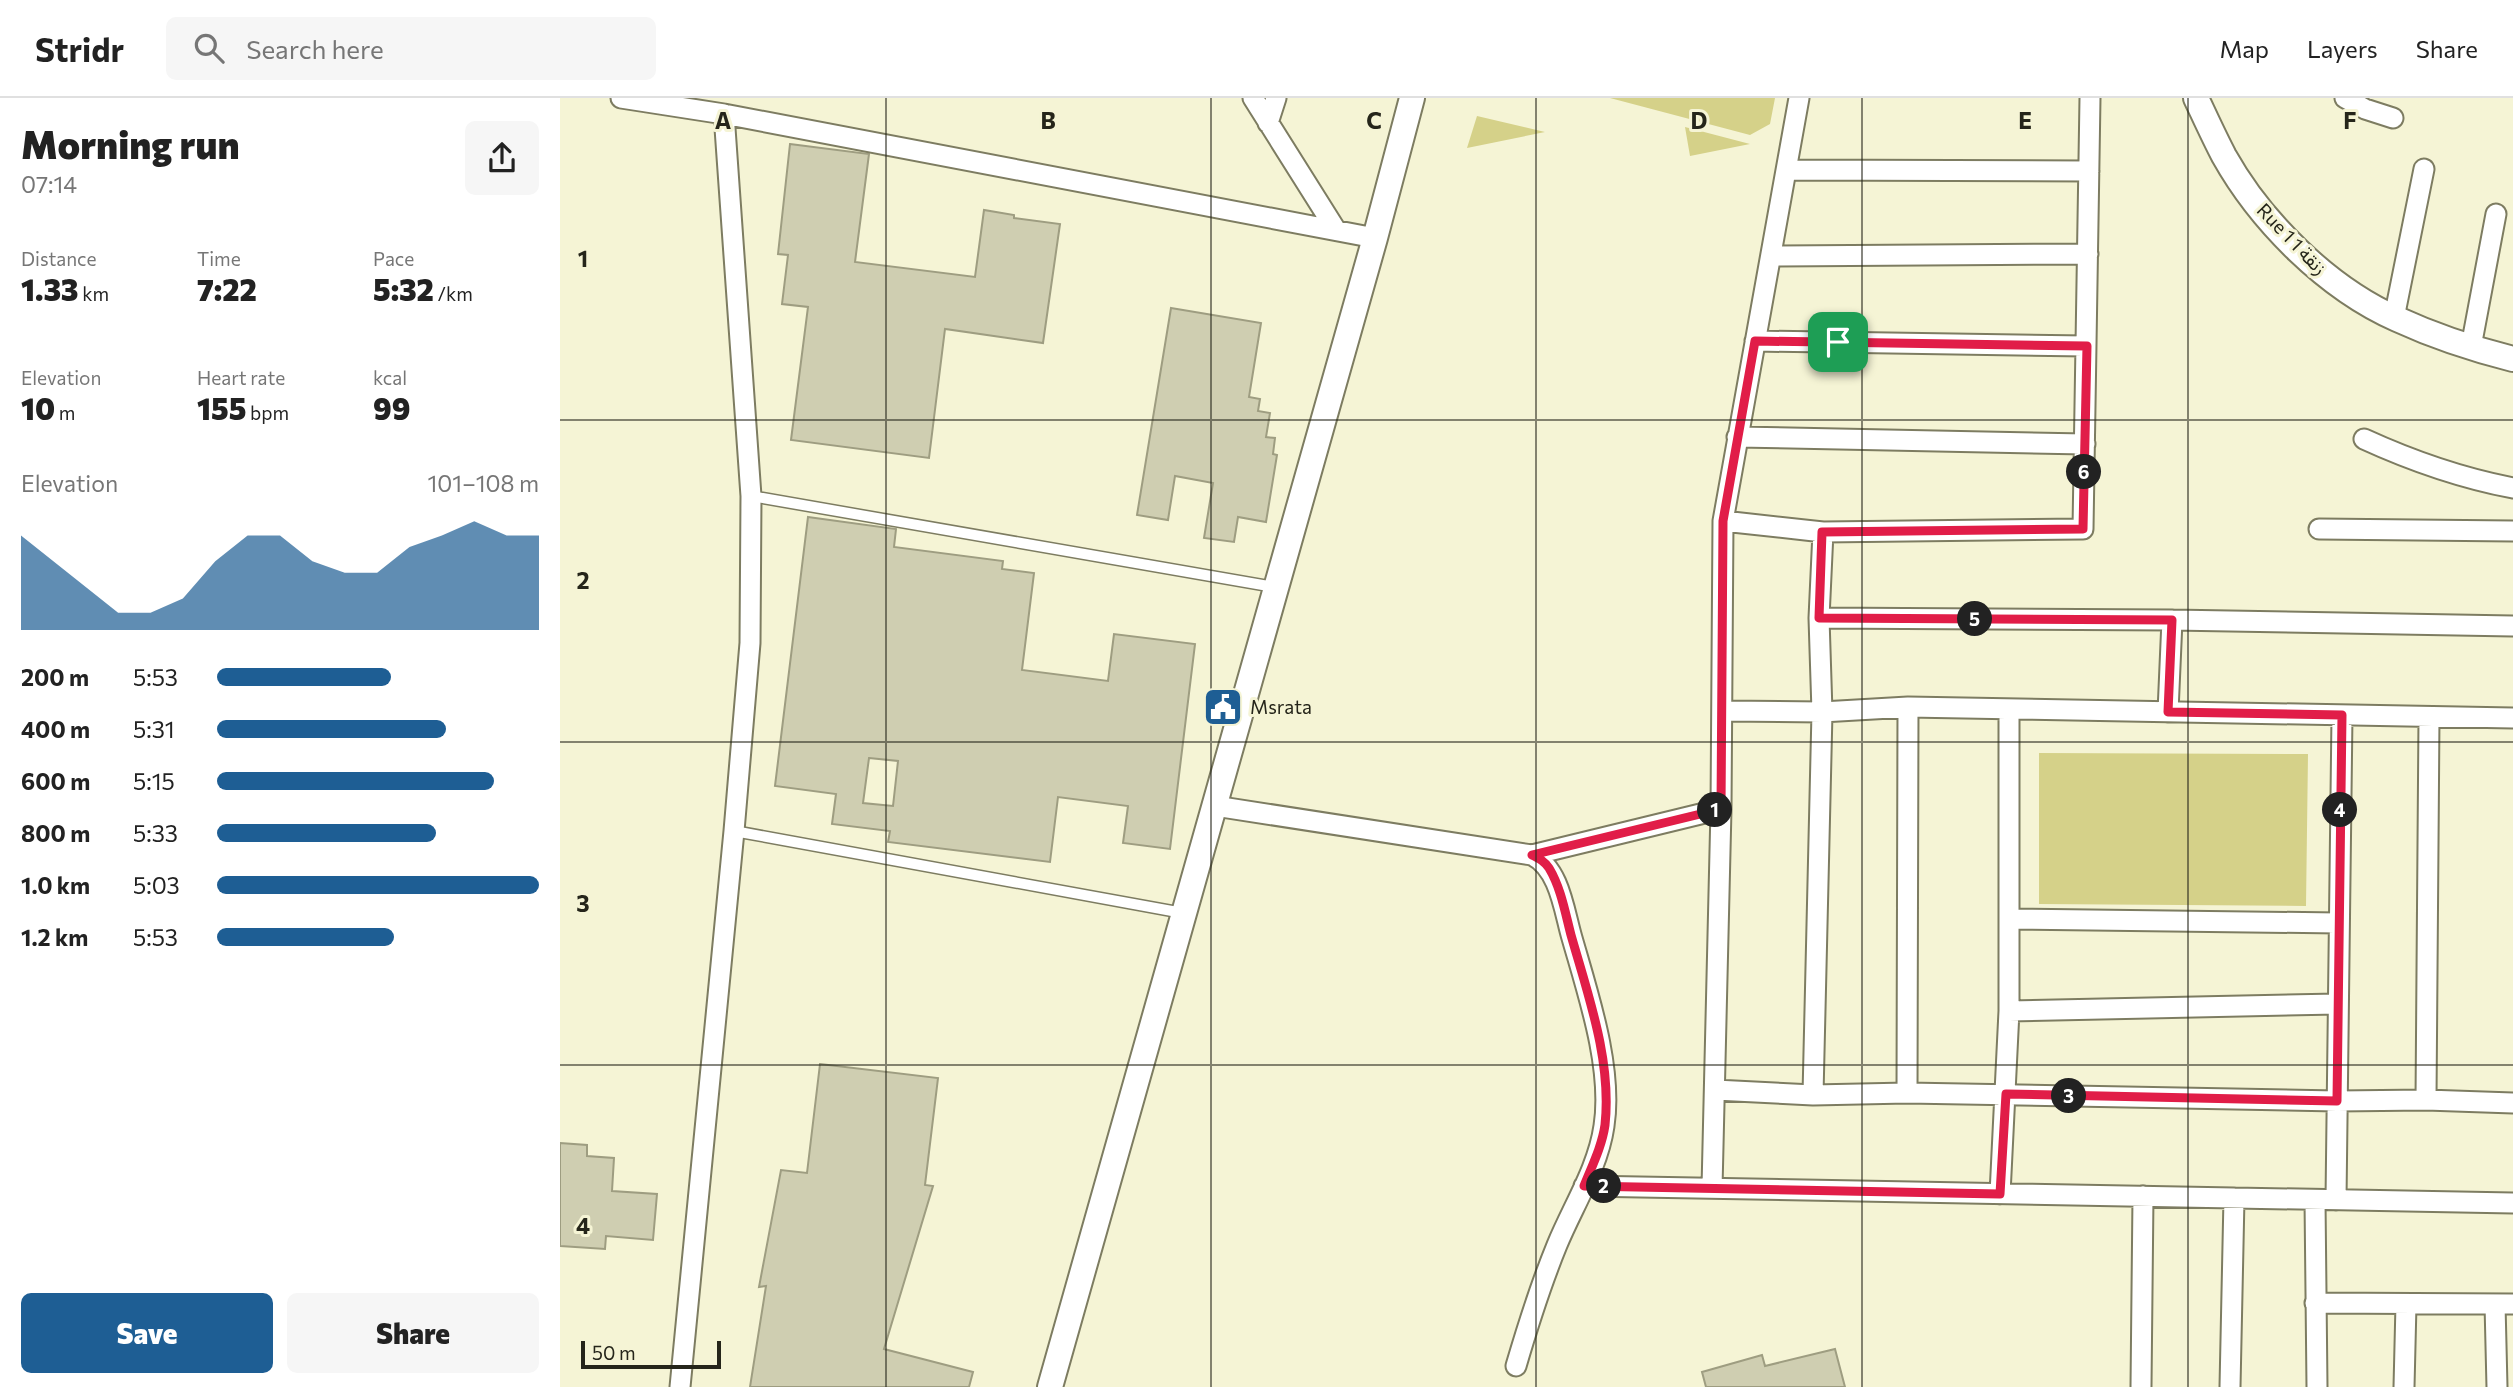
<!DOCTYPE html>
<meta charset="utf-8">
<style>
:root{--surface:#fff;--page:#f6f6f6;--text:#222;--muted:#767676;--line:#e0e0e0;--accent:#1e5e94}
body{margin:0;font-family:Commissioner,"Noto Sans Arabic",sans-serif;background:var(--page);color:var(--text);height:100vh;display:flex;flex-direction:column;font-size:26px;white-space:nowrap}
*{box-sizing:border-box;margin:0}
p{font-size:23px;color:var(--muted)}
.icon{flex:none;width:38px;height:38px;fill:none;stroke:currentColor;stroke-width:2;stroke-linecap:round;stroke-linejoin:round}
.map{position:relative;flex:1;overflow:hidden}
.sheet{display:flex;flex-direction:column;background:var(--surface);width:560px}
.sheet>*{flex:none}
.scale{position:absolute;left:21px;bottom:18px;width:140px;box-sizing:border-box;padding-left:7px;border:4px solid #25251a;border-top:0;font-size:19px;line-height:24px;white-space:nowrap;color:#25251a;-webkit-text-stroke:5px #f5f4d5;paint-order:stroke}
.pin{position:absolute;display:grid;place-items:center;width:60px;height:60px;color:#fff;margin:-30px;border-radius:14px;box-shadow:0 4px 10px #0006}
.km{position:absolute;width:35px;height:35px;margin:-18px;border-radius:50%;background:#222;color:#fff;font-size:19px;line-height:35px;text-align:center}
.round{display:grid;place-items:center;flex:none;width:74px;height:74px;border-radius:10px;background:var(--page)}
.head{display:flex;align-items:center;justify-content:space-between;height:119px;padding:0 21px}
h1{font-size:38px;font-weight:800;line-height:52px}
.stats{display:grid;grid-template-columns:repeat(3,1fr);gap:10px;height:119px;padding:7px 21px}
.stats div{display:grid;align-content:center}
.stats b{font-size:30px;font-weight:800}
.stats small{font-size:19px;font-weight:400}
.stats p{font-size:19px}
.chart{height:196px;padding:14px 21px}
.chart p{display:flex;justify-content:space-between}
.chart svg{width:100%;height:126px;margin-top:7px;fill:var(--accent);opacity:.7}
.primary-button{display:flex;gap:14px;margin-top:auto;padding:14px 21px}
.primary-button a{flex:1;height:80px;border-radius:10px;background:var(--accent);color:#fff;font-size:28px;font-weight:800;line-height:80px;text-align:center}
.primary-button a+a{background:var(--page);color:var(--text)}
ul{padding:0 21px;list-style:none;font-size:23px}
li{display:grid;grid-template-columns:112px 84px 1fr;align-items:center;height:52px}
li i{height:18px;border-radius:9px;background:var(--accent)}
header{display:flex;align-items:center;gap:42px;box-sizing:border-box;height:98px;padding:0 35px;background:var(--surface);border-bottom:2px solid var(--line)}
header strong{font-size:33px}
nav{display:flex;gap:38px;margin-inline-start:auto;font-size:24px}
.search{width:490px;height:63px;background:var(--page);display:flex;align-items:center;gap:18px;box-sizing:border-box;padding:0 24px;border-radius:10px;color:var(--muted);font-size:26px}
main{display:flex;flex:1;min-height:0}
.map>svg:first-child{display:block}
</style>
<header>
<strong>Stridr</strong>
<div class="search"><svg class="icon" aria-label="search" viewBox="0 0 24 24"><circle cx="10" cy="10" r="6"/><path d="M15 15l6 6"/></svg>Search here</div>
<nav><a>Map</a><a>Layers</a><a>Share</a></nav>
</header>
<main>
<section class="sheet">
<div class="head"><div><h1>Morning run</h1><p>07:14</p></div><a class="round"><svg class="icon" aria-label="share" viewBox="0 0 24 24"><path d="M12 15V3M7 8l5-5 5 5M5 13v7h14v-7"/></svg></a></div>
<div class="stats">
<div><p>Distance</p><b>1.33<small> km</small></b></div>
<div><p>Time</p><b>7:22</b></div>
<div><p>Pace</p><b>5:32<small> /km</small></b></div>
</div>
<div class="stats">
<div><p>Elevation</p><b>10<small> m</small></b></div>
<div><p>Heart rate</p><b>155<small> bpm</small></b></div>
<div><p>kcal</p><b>99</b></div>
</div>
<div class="chart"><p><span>Elevation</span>101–108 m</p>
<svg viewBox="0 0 160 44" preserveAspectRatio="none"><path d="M0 44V11L10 20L20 29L30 38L40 38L50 33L60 20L70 11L80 11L90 20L100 24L110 24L120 15L130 11L140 6L150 11L160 11V44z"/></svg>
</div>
<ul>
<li><b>200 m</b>5:53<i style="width:54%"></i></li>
<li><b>400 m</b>5:31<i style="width:71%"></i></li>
<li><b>600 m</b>5:15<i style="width:86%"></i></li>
<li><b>800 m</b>5:33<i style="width:68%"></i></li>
<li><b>1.0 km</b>5:03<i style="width:100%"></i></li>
<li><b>1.2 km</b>5:53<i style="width:55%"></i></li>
</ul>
<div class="primary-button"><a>Save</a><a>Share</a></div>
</section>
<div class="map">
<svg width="1953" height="1289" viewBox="0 0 1953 1289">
<rect width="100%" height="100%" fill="#f5f4d5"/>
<path fill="#d5d189" d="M1050 0H1215L1210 26 1190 37Z
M917 18 985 34 907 50Z
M1125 29 1190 46 1130 58Z
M1479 655 1748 656 1746 808 1479 806Z"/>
<path fill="#cfceb1" stroke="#9e9d81" stroke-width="2" fill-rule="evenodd" d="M230 46 309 56 295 164 415 179 424 112 454 117V120L500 126 483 245 385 231 369 360 231 342 248 209 222 206 228 157 218 156Z
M611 210 701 225 689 299 700 301 698 313 710 315 706 339 715 340 713 356 717 357 706 424 678 419 674 444 644 440 653 385 615 378 608 422 577 417Z
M248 419 336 431 334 449 443 463 442 471 474 475 462 572 548 583 554 536 635 546 610 751 563 745 568 708 498 699 490 764 328 744 330 733 272 726 276 696 215 688ZM309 660 338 663 333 708 303 705Z
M260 966 378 980 365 1087 373 1088 324 1251 413 1274 409 1289H190L206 1188 199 1189 221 1072 247 1075Z
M0 1045 27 1047V1058L54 1060 52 1093 97 1096 93 1142 46 1138 45 1151 0 1148Z
M1275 1251 1285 1289H1146L1142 1274 1202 1257 1205 1268Z"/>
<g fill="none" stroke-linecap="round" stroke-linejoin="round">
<g stroke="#7d7c61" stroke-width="13">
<path id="service" d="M191 398 714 489
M174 733 623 815"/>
</g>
<g stroke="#7d7c61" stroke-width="23">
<path id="minor" d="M61 0 164 16 815 140
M693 0 776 132
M1785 0 1805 11 1833 20
M708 25 716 0
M1227 72 1529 73
M1212 158 1528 156
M1834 220 1864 71
M1195 243 1526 248
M1911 249 1936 116
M1177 339 1525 346
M1804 341C1852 363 1901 380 1953 390
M1163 423 1263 434 1523 431 1530 0
M1759 431 1953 433
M1259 520 1612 522 1953 528
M1162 613 1262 614 1348 609 1953 620
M1608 614 1612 522
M655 708 972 757C1000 771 1004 813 1012 840 1028 896 1053 970 1044 1028 1038 1070 1013 1108 997 1147 981 1186 968 1227 956 1268
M972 757 1161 711
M1450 821 1778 825
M1449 913 1777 906
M1155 992 1253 997 1347 995 1777 1003 1866 1002 1953 1005
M1347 995 1348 609
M1253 997 1262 614 1259 520 1263 434
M1866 1002 1869 619
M1024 1088 1953 1105
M1152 1090 1161 711 1163 423 1239 0
M1440 1096 1449 913V611
M1755 1102 1757 1289
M1776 1102 1782 617
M1755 1205 1953 1206
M1935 1206 1937 1289
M120 1289 174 733 190 545 191 398 164 16
M1581 1289 1583 1098
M1670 1289 1674 1100
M1844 1289 1846 1206"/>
</g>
<g stroke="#7d7c61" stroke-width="28">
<path id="tertiary" d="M1636 0C1645 19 1654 39 1664 58 1701 124 1767 190 1837 221 1874 238 1913 251 1953 261
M490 1289 815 140 852 0"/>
</g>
<use href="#service" stroke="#fff" stroke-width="10"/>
<use href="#minor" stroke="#fff" stroke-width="19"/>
<use href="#tertiary" stroke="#fff" stroke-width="24"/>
</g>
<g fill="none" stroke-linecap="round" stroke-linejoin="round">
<g stroke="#fff" stroke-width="14">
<path id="route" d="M1195 243 1527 248 1523 431 1262 434 1259 520 1612 522 1608 614 1782 617 1777 1003 1446 996 1440 1096 1024 1088C1032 1068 1042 1048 1045 1027 1052 963 1028 897 1011 837 1005 814 1001 790 989 770 984 763 980 761 972 757L1161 711 1163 423Z"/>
</g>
<use href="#route" stroke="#e11d48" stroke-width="9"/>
</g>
<path fill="none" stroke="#25251a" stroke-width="2" stroke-opacity="0.55" d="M326 0V1289M651 0V1289M976 0V1289M1302 0V1289M1628 0V1289M0 322H1953M0 644H1953M0 967H1953"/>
<defs>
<g id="civic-square" transform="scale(2.0125)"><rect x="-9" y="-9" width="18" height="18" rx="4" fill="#1e5e94" stroke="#f5f4d5"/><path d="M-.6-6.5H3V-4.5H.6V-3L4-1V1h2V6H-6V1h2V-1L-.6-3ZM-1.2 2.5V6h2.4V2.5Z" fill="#fff"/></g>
</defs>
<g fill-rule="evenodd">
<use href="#civic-square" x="663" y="609"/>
</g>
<g text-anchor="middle" stroke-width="6" stroke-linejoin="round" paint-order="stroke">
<g font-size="19" fill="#25251a" stroke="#f5f4d5">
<text transform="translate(1732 141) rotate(46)" y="7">Rue 1 زنقة 1</text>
</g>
<g font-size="19" fill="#25251a" stroke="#f5f4d5" text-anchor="start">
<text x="690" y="616">Msrata</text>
</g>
</g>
<g font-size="23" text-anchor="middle" font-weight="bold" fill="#25251a" stroke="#f5f4d5" stroke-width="6" stroke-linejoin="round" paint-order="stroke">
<text x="163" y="31">A</text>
<text x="488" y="31">B</text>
<text x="814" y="31">C</text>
<text x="1139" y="31">D</text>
<text x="1465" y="31">E</text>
<text x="1790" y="31">F</text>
<text x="23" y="169">1</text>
<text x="23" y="491">2</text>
<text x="23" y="814">3</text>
<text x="23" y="1136">4</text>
</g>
</svg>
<div class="scale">50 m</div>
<div class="pin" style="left:1278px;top:244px;background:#1e9e55"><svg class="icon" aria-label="arrive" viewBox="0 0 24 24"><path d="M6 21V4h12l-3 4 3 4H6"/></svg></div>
<b class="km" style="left:1155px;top:712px">1</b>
<b class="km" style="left:1044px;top:1088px">2</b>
<b class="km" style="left:1509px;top:998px">3</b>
<b class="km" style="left:1780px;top:712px">4</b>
<b class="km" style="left:1415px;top:521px">5</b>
<b class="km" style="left:1524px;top:374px">6</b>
</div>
</main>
